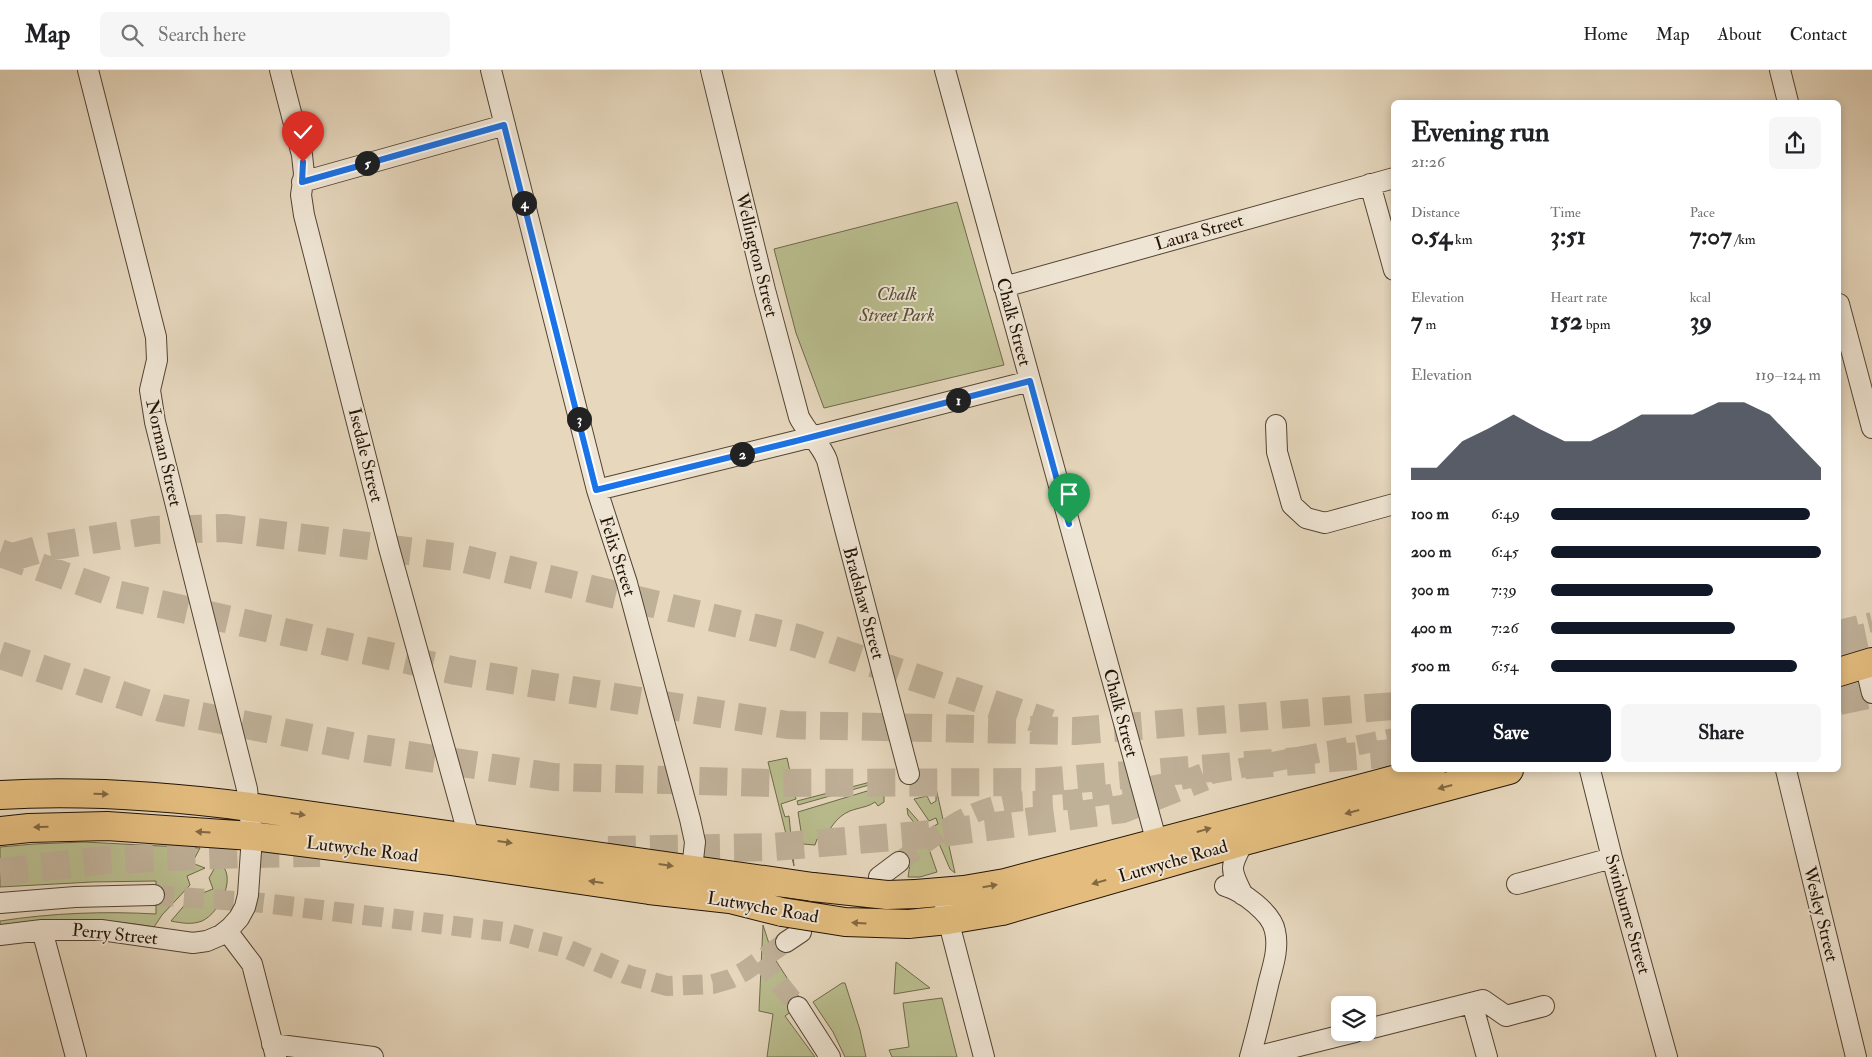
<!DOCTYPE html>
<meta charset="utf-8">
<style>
:root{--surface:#fff;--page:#f6f6f6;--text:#202124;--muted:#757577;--line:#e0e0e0;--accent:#111827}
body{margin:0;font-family:"IM FELL Double Pica",serif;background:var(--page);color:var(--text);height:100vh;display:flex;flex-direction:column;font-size:19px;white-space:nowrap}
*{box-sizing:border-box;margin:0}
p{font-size:16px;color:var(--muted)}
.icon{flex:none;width:28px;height:28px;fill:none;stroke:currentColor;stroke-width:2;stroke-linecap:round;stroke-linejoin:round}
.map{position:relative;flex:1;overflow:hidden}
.drawer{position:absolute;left:1391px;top:30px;width:450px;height:672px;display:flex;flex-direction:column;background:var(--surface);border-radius:8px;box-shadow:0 2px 8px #0003}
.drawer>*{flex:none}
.controls{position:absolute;left:1331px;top:926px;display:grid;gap:10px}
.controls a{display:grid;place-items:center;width:45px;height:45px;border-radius:8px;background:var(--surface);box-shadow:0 2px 8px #0003;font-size:25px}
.pin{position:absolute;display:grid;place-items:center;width:42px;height:42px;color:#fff;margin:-51px -21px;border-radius:50% 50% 50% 0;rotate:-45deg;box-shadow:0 0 5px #0007}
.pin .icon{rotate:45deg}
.km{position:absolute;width:25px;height:25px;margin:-12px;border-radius:50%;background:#222;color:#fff;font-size:14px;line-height:25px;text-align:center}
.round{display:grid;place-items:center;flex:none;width:52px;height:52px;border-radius:8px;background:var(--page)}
.summary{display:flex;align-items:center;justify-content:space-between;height:85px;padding:0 20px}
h1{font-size:28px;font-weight:700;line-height:38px}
.stats{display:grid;grid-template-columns:repeat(3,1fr);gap:8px;height:85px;padding:5px 20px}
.stats div{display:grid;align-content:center}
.stats b{font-size:25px;font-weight:700}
.stats small{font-size:14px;font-weight:400}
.stats p{font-size:14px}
.chart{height:140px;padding:10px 20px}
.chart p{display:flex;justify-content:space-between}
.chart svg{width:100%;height:90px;margin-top:5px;fill:var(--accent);opacity:.7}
.cta{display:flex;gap:10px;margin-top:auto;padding:10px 20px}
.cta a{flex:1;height:58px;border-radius:8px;background:var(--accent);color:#fff;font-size:20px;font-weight:700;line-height:58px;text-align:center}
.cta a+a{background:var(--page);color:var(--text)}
ul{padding:0 20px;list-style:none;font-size:16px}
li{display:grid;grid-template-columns:80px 60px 1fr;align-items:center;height:38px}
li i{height:12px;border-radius:6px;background:var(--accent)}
header{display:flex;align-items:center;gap:30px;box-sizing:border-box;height:70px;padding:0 25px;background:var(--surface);border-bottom:1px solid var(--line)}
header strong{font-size:24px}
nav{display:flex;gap:28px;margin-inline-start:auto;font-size:18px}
.search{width:350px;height:45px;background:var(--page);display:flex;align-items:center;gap:12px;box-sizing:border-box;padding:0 18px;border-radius:8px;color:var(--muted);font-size:19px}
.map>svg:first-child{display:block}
</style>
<header>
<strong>Map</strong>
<div class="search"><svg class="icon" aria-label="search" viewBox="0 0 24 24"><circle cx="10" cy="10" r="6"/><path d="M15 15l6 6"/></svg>Search here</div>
<nav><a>Home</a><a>Map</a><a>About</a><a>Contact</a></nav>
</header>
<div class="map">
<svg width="1872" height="987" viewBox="0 0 1872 987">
<rect width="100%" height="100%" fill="#e6d7bd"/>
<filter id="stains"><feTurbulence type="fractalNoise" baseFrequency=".004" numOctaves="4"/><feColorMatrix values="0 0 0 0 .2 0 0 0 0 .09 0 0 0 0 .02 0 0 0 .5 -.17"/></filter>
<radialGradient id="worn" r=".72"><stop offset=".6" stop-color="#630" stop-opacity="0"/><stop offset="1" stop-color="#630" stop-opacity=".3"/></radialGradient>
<path fill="#b9bd8e" stroke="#6e684a" d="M957 132 1004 295 824 338 796 263 774 179Z
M787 688 796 729 781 734 785 747 789 746 794 796 768 692Z
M886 708 887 710 798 735 797 731Z
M887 715 884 724V732L878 736 875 732C870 736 863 737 856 739 839 743 831 756 824 770L817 769 815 775 803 774 798 742Z
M936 718 955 803 950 799 932 757 938 754 936 748 929 751 914 729 927 726 931 734 936 731Z
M907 738 920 753 937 802 920 807H908L916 755 908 745Z
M84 772 200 778 192 793 205 798 187 806 190 815 162 845 154 857C102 848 52 848 0 855V851C52 843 104 841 156 844V811L92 812 0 817V777L34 774Z
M218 792C239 804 220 843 202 851 192 855 181 853 171 851L194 824 195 826 213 819 209 808Z
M763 855 773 886 803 933 785 946 815 987H767L773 944 759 941Z
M896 892 930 918 894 924Z
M842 913H845L860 960 866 987H845L833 962 813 932Z
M942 928 957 987H892L889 980 909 977 903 933Z"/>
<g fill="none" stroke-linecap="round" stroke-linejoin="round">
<path stroke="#bfb098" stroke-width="20" stroke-dasharray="20 10" stroke-linecap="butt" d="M1839 560 1872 552
M899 792C930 770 961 744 998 735 1021 729 1043 732 1066 730 1078 729 1089 727 1100 726L1394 668
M154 825 263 833 505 862 565 878 628 905 667 916 713 914 730 909 745 901 786 872
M761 890 798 937"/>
<path stroke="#bfb098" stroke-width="28" stroke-dasharray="28 14" stroke-linecap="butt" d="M0 483 116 524 456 601 787 655 1075 661 1394 636
M9 488 48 477 154 460 225 458 456 487 798 568 1050 653
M1839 573 1872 566
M0 585 161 638 362 678 554 707 773 713 1041 712 1394 683
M1839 631 1872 624
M608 780 773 777 943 763 1123 739 1204 707
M0 802 106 790 245 784 320 783"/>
<g stroke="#534433" stroke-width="22">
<path id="minor" d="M280 0 302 85 304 104 301 125 304 145 389 478 469 767
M491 0 597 420 627 513 690 749 695 772 692 799
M711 0 765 220 799 347C807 363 821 374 827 390L909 704
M945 0 1160 784
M1780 0 1788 32
M302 112 505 55
M1370 114 1394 200
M1004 217 1394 108
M1839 234 1872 358
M1276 355 1277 382 1292 435 1306 448 1325 453 1394 434
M597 420 796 371 1030 311
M1865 594 1872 623
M1590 700 1612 788 1667 987
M1786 700 1856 987
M879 807 899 792
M1517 814 1612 788
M1225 816C1242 821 1272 843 1275 861 1279 878 1273 896 1269 911 1263 937 1257 962 1250 987
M1243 825C1229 798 1230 797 1244 771
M0 833 75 827 154 825
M945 838 984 987
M42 860 76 987
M227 861 252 894 276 987
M0 865 42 860H101L193 873 207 871 221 865 231 857 239 848 245 837 248 825 252 766 247 719 155 352 150 320 157 290 156 267 88 0
M786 872 801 862
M1472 933 1487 987
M798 937 830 987
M1368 959 1483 930 1506 946 1544 936
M272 974 373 987
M1255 987 1355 962"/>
</g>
<g stroke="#221305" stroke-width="30">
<path id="highway" d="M1839 602 1872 592
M0 725C84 720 167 726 250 737L813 817
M0 761 29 758 107 756 252 766 452 791 649 820 730 829 782 842
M916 824 964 820 1005 813 1431 700
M908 854 948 850 1002 841 1244 771 1509 700"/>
</g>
<use href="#minor" stroke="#efe5d4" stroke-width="20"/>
<use href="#highway" stroke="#e3bc7e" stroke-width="28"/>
<g stroke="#221305" stroke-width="30" stroke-linecap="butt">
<path id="highway-bridge" d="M813 817 887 825 916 824
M782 842 845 852 908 854"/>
</g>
<use href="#highway-bridge" stroke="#e3bc7e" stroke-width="28"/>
</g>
<defs><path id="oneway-solid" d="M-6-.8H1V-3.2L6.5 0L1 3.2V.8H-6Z" transform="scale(1.25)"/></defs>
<g fill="#826842">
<use href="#oneway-solid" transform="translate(1445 717) rotate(165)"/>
<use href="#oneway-solid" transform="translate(101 724) rotate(1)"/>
<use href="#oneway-solid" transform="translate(1352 742) rotate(165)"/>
<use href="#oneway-solid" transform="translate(298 744) rotate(8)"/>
<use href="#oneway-solid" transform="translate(41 757) rotate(178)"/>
<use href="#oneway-solid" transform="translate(1204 760) rotate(-16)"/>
<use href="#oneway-solid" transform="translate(203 762) rotate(-176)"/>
<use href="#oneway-solid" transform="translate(505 772) rotate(8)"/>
<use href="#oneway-solid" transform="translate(666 795) rotate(8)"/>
<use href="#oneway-solid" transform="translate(596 812) rotate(-172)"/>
<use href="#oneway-solid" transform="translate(1099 812) rotate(164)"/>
<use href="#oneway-solid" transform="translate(990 816) rotate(-10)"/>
<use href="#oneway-solid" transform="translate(859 853) rotate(-177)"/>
</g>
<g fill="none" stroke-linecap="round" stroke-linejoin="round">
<g stroke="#fff" stroke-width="10">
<path id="route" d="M303 92 302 112 504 55 596 420 796 371 1030 311 1069 454"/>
</g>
<use href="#route" stroke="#1a73e8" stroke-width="6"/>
</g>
<g text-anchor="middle" stroke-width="4" stroke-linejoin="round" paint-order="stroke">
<g font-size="18" fill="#221305" stroke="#efe5d4">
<text transform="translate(1199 162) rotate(-16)" y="6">Laura Street</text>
<text transform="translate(757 185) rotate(76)" y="6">Wellington Street</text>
<text transform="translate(1014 252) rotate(75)" y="6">Chalk Street</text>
<text transform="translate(164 383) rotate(77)" y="6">Norman Street</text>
<text transform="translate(366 385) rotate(76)" y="6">Isedale Street</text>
<text transform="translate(618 486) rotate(72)" y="6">Felix Street</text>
<text transform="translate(864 533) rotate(75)" y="6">Bradshaw Street</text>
<text transform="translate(1121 643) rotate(75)" y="6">Chalk Street</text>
<text transform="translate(362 779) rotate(7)" y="6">Lutwyche Road</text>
<text transform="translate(1173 791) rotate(-16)" y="6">Lutwyche Road</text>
<text transform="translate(763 837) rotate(10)" y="6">Lutwyche Road</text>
<text transform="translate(1628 844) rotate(74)" y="6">Swinburne Street</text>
<text transform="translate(1821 844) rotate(76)" y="6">Wesley Street</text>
<text transform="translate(115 864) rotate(6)" y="6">Perry Street</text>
</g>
<g font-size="18" font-style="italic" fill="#574e35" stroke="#efe5d4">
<text x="897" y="230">Chalk<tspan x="897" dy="21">Street Park</tspan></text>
</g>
</g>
<rect width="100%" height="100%" filter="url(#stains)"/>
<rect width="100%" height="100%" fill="url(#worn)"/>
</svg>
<div class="controls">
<a><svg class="icon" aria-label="layers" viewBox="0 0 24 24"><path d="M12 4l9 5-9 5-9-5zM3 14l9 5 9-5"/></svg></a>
</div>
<div class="pin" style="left:1069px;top:454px;background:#1e9e55"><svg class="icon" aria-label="arrive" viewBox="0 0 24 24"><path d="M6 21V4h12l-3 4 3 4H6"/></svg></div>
<div class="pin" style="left:303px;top:92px;background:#d93025"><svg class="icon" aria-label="check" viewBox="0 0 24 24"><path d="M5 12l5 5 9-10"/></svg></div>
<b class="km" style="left:958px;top:330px">1</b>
<b class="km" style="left:742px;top:384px">2</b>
<b class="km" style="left:579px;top:349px">3</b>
<b class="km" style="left:524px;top:133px">4</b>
<b class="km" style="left:367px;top:93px">5</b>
<section class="drawer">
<div class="summary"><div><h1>Evening run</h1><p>21:26</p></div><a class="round"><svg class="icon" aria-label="share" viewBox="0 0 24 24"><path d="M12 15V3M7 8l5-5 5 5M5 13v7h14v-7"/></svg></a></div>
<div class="stats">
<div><p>Distance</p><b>0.54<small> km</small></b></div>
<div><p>Time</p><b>3:51</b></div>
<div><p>Pace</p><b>7:07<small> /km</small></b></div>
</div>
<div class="stats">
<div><p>Elevation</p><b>7<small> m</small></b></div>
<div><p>Heart rate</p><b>152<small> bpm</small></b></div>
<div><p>kcal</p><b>39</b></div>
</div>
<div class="chart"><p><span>Elevation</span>119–124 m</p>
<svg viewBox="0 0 160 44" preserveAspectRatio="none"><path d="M0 44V38L10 38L20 25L30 19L40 12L50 19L60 25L70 25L80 19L90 12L100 12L110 12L120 6L130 6L140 12L150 25L160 38V44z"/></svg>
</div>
<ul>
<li><b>100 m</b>6:49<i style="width:96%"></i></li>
<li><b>200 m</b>6:45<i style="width:100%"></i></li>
<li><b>300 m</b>7:39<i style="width:60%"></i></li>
<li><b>400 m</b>7:26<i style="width:68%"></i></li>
<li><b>500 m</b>6:54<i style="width:91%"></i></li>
</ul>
<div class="cta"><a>Save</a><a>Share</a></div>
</section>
</div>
